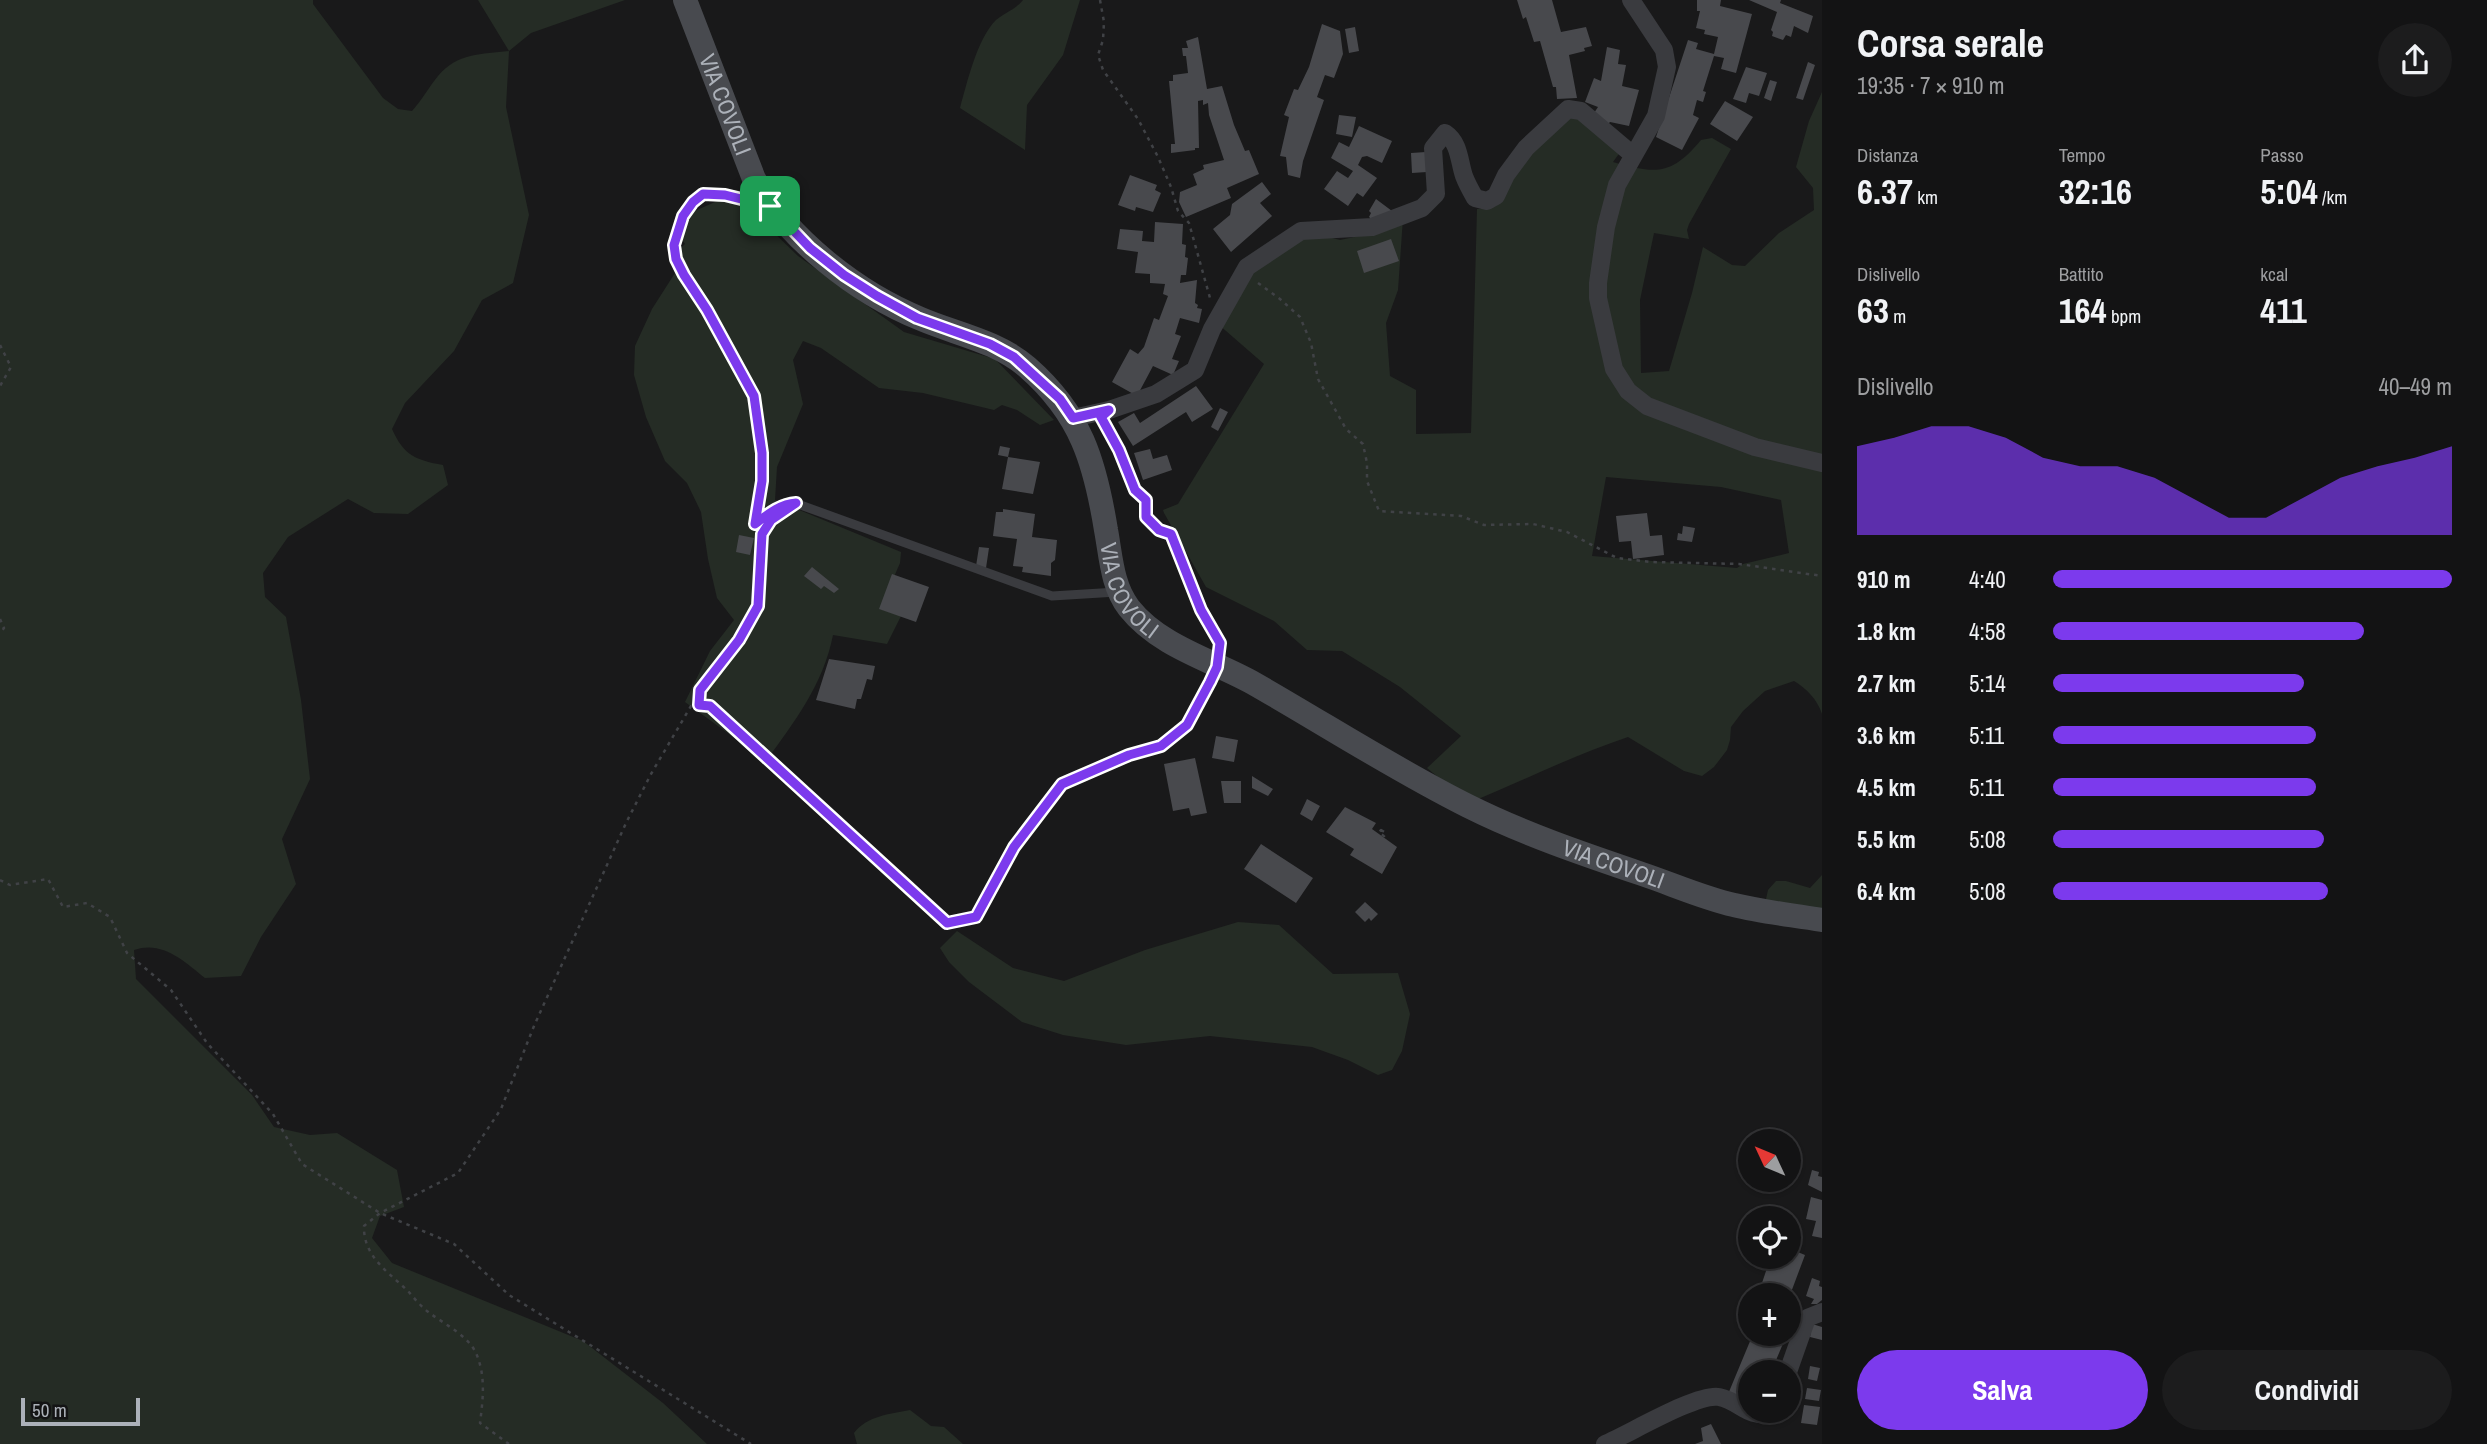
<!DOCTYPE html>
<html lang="it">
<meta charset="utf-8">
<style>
:root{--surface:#131314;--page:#1c1c1d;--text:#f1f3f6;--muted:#9d9ea0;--line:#323234;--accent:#7c3aed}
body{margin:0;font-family:"Archivo Narrow",sans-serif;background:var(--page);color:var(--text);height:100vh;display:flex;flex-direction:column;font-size:26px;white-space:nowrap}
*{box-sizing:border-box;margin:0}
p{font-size:23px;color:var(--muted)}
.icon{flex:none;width:38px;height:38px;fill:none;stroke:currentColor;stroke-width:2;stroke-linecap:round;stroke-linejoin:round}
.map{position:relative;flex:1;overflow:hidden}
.sheet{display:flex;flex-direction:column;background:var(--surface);width:665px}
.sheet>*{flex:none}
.needle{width:46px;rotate:314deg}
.buttons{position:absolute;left:1738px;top:1129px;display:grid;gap:14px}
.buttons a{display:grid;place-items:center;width:63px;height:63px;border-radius:50%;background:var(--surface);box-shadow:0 2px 5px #0004,0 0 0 2px var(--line);font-size:35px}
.scale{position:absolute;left:21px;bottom:18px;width:119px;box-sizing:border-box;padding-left:7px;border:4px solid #acb1b9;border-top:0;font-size:19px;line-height:24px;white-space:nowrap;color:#acb1b9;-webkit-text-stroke:5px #141415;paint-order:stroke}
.pin{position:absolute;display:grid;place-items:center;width:60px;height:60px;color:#fff;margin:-30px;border-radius:14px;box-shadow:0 4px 10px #0006}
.round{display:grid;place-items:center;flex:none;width:74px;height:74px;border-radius:37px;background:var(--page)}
.head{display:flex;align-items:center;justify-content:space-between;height:119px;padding:0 35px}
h1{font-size:38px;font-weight:700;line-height:52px}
.figures{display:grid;grid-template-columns:repeat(3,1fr);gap:10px;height:119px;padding:7px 35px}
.figures div{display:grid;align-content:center}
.figures b{font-size:35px;font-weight:700}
.figures small{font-size:19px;font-weight:400}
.figures p{font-size:19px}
.chart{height:196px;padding:14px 35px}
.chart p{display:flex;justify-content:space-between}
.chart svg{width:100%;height:126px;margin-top:7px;fill:var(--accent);opacity:.7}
.action{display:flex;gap:14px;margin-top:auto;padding:14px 35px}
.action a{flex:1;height:80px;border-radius:42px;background:var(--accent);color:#fff;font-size:28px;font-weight:700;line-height:80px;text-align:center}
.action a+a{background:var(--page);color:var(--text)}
ul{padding:0 35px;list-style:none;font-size:23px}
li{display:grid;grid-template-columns:112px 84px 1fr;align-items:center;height:52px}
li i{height:18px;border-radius:9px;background:var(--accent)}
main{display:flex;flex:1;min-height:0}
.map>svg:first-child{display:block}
</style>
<main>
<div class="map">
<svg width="1822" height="1444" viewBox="0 0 1822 1444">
<rect width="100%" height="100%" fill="#19191a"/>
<path fill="#252c25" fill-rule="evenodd" d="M0 0H313V4L383 98 398 109 412 111C422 100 429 87 438 76 457 53 482 54 509 51L478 0H625L531 33 509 51 506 107 529 215 513 283 482 300 454 351 405 403 392 429C404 456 416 460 443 465L448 485 408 514 374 513 348 499 288 537 263 573 265 597 286 617 301 700 310 779 282 839 296 884 261 937 241 976 205 978C184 961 162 940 134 950L136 979 252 1095 274 1127 310 1135 337 1133 397 1170 404 1207 380 1216 372 1238 392 1263 583 1341 663 1403 707 1444H0Z
M1023 0H1080L1063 55 1027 105 1025 150 960 108C967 83 977 39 996 20 1005 12 1015 10 1023 0Z
M1822 92V714C1817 699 1807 689 1794 681L1765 691 1743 711 1731 727 1730 740 1727 750 1714 767 1702 776 1684 771 1628 737C1574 755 1522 781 1469 803L1427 768 1461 736 1400 687 1342 651 1307 650 1274 621 1206 587 1164 513 1163 510 1178 504 1264 364 1218 324 1229 293 1293 237 1321 235 1340 240 1359 236 1403 218 1398 290 1386 323 1390 376 1416 390V434L1471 433 1477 209 1485 208 1560 106 1626 144 1613 162C1656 174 1671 176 1701 140L1712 138 1731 149 1689 224 1687 230 1689 239 1654 233 1640 300 1641 373 1669 371 1692 293 1703 247 1732 265 1745 266 1779 233 1814 210 1813 188 1796 167 1809 121ZM1606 477 1721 487 1781 500 1789 553 1743 564 1737 568 1592 556Z
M733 194 761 212 766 225 798 256 904 332 995 359 1054 420 1040 425 1017 410 1002 405 994 410 923 393 879 388 821 348 803 341 793 360 803 404 777 467 775 500 901 552 900 563 880 609 901 616 887 644 833 635C823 685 795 721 766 761L685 702 710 651 734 620 717 598 708 559 701 512 687 483 665 461 646 417 634 375 635 346 652 309 675 273 670 258 685 244 676 230 688 214Z
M1822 875V928L1764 908 1768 890 1776 881H1786L1810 888Z
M1238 922 1279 925 1333 974 1398 973 1410 1014 1402 1051 1392 1070 1378 1075 1348 1060 1312 1047 1210 1036 1126 1045 1063 1035 1022 1022 969 982 949 962 940 948 957 931 1013 968 1064 981 1145 950Z
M910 1410 931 1426 944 1427 963 1444H857L854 1433C867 1416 889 1414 910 1410Z"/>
<path fill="#48494d" d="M1517 0H1552L1561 32 1586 27 1592 46 1584 48 1585 51 1569 55 1577 98 1557 99 1556 87H1553L1540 41 1534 42 1526 17 1523 19Z
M1697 0H1721L1720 6 1752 14 1736 73 1721 69 1724 58 1714 56 1703 91 1706 92 1703 102 1697 100 1693 115 1699 118 1682 150 1656 137 1688 40 1698 43 1696 49 1714 54 1718 37 1704 34 1705 30 1696 28 1700 11H1697Z
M1749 0H1781L1780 3 1813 16 1808 33 1794 26 1791 37 1786 35 1783 40 1772 36 1773 32 1771 30 1777 12Z
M1322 24 1340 31 1343 54 1334 78 1325 75 1317 97 1324 100 1303 161 1300 178 1288 175 1286 157 1280 156 1289 117 1284 115 1294 89 1298 90 1309 67Z
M1355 27 1359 51 1349 53 1345 29Z
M1198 37 1207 89 1222 86 1234 125 1245 151 1249 150 1259 174 1227 188 1231 198 1186 217 1179 202 1180 192 1197 185 1193 174 1204 169 1203 165 1224 160 1209 115 1208 103 1203 105V100L1198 101 1199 148H1195V150L1171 153V144H1175L1169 81H1173V75L1188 73 1186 56H1183L1182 48H1188L1186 41Z
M1607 47 1620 50 1618 64 1626 65 1622 86 1639 90 1629 126 1610 122 1607 125 1592 116 1598 107 1585 102 1594 78 1601 81Z
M1808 62 1815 65 1803 100 1796 98Z
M1746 67 1767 73 1759 96 1749 93 1746 103 1733 99Z
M1770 80 1777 82 1771 101 1764 98Z
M1725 101 1753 117 1737 141 1710 124Z
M1339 115 1356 117 1352 137 1336 134Z
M1359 126 1392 141 1382 163 1367 156 1362 157 1358 165 1377 178 1363 197 1357 193 1348 206 1324 189 1337 171 1348 178 1353 171 1331 158 1339 142 1349 147Z
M1426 152 1427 172 1412 173 1411 153Z
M1130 175 1157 185 1155 190 1161 193 1153 212 1136 207 1135 211 1118 205Z
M1262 182 1271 194 1260 203 1272 216 1231 252 1213 229 1230 215 1232 204Z
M1376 199 1392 211 1374 221 1369 217 1371 213 1369 211Z
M1155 222 1183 224 1182 244 1186 245 1185 257 1188 258 1186 275H1181L1180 283 1197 280 1195 303 1198 305 1197 308 1202 309 1199 323 1180 318 1175 334 1181 336 1172 359 1179 361 1173 375 1153 366 1137 396 1112 382 1130 349 1138 354 1144 347 1154 318 1159 320 1168 296 1163 294 1165 284 1150 283V274L1135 273 1138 252 1117 249 1120 229 1143 231 1142 241 1154 242Z
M1391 239 1399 261 1364 273 1357 251Z
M1196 386 1213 409 1192 422 1186 412 1133 446 1118 422 1134 413 1140 423Z
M1220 408 1228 412 1218 431 1211 427Z
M1000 446 1010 448 1008 457 1040 462 1033 494 1002 489 1008 457 998 455Z
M1150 449 1153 459 1167 455 1172 470 1143 480 1134 453Z
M1003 509 1035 514 1032 537 1057 540 1055 560 1051 563V576L1022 572 1023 567 1013 566 1017 539 993 536 996 512H1003Z
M1647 513 1650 536 1662 535 1664 555 1633 559 1631 541 1619 542 1616 516Z
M1683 526 1695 528 1692 542 1677 540 1678 533 1682 534Z
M739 535 754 538 750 555 736 552Z
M979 547 989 548 986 568 976 566Z
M812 567 839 589 834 593 824 586 821 589 804 576Z
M892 574 929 587 916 622 879 609Z
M829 659 875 666 872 680 867 679 861 699H857L855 709 816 700Z
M1216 736 1238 740 1234 762 1212 758Z
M1195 758 1207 813 1191 816 1189 808 1173 811 1164 764Z
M1252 776 1273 789 1268 796 1252 788Z
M1221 781H1241V803H1224Z
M1307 799 1320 806 1312 821 1300 814Z
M1345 807 1376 823 1372 829 1397 847 1382 874 1350 855 1354 849 1326 832Z
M1261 844 1313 878 1296 903 1244 869Z
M1365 902 1378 914 1371 921 1369 918 1365 922 1355 912Z
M1812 1170 1819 1172 1818 1176 1822 1177V1192L1808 1185Z
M1811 1197 1822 1200V1238L1812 1236 1816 1221 1806 1219Z
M1788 1248 1805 1255 1790 1295H1758L1771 1256H1788Z
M1812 1278 1820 1281 1819 1286 1822 1287V1300L1817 1304H1811L1814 1299 1806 1296Z
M1809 1323 1822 1327V1340L1810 1337 1811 1331Z
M1753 1334H1787L1771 1372H1750V1409L1726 1399Z
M1810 1366 1820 1368 1817 1381 1808 1379Z
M1807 1388 1821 1390 1819 1401 1805 1399Z
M1804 1405 1820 1407 1817 1425 1801 1423Z
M1711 1424 1721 1444H1695L1703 1441 1701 1428Z"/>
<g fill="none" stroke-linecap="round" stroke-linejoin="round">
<path stroke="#404246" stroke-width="2.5" stroke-dasharray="3.5 5" stroke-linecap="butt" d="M1100 0 1104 22 1103 40 1098 55 1103 70 1138 119 1158 157 1171 187 1178 211 1189 223 1210 298
M743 198 703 194 693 202 683 216 674 245 676 259 684 275 707 310 754 396 762 454V481L755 524 782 506
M1258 283 1280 299 1300 317 1311 343 1318 379 1346 429 1363 444 1367 463V481L1379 511 1461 516 1484 525 1533 524 1567 532 1617 558 1651 562 1739 564 1822 576
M0 345 11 367 0 386
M1105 427 1119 450 1134 490 1146 500V517L1159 530 1171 534 1201 610 1220 645
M0 619 4 628 0 633
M699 705 700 690 739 640 758 606 762 534 770 520 785 510
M1381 830 1386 833 1384 836 1379 833Z
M0 880 10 885 48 879 63 907 87 903 110 917 127 953 171 990 207 1043 273 1114 302 1164 380 1213 454 1244 509 1295 751 1444
M509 1444 480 1423C483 1399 486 1376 476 1353 468 1336 446 1325 431 1314 422 1308 415 1299 408 1291 388 1272 363 1256 364 1226L380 1213 458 1173 501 1109 534 1026 626 823 651 774 691 706H710L947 924 976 917 1014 847 1062 784 1129 755 1161 746 1187 725 1208 685"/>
<path stroke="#3a3b3f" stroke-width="9" d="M795 503 1052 596 1117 592"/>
<path stroke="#3a3b3f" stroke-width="18" d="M1631 0 1664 50 1667 67 1656 116 1617 185 1606 227 1598 283V298L1614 369 1628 391 1647 406 1755 447 1822 463
M1073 418 1109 410 1156 394 1195 370 1212 329 1247 267 1301 231 1372 227 1422 208 1436 194 1433 148 1445 133C1460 143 1459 162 1464 176 1467 184 1471 191 1475 198L1487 201 1496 196 1506 175 1526 148 1568 109 1581 111 1633 155
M1788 1372 1807 1318 1822 1312
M1605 1444C1629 1434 1697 1393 1719 1397 1742 1402 1745 1418 1774 1414L1776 1410"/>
<path stroke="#484a4f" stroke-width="24" id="s1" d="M685 0 754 179C788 239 857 293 921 319 956 334 997 341 1027 367 1081 414 1095 462 1106 530 1111 557 1112 586 1129 608 1160 647 1212 660 1253 683 1325 724 1394 769 1468 806 1524 834 1583 854 1642 874 1672 884 1703 898 1734 905 1762 912 1793 915 1822 920"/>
</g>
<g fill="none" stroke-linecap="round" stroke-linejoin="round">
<g stroke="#fff" stroke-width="14">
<path id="route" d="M703 194 725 195 770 206 810 248 844 275 877 296 917 318 990 344 1014 357 1060 399 1073 418 1109 410 1101 417 1119 450 1135 490 1146 500V517L1159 530 1171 534 1201 610 1220 643 1217 667 1210 682 1187 725 1161 746 1129 755 1062 784 1014 847 976 917 947 923 710 706 699 705 700 690 739 640 758 606 762 534 771 520 796 503C780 504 767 515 755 524L762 481V453L754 396 707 310 684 275 676 259 674 245 683 216 693 202Z"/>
</g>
<use href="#route" stroke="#7c3aed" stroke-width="9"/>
</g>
<g text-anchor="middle" stroke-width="5" stroke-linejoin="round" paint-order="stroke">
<g font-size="23" fill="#acb1b9" stroke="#141415">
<text dy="8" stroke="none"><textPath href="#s1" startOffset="112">VIA COVOLI</textPath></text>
<text dy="8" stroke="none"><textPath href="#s1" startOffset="782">VIA COVOLI</textPath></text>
<text dy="8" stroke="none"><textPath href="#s1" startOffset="1349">VIA COVOLI</textPath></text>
</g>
</g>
</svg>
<div class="buttons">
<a><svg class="needle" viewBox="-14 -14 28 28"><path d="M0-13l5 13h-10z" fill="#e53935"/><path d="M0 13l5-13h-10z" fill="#9d9ea0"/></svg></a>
<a><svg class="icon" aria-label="locate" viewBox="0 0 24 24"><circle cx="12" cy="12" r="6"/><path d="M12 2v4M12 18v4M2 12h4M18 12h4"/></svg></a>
<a>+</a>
<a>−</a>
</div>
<div class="scale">50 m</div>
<div class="pin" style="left:770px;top:206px;background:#1e9e55"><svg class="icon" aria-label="arrive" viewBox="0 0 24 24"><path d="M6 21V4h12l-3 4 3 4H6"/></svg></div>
</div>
<section class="sheet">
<div class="head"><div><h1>Corsa serale</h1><p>19:35 · 7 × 910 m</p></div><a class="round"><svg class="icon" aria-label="share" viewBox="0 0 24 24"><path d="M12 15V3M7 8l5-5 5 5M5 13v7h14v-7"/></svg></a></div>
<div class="figures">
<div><p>Distanza</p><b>6.37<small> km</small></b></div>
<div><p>Tempo</p><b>32:16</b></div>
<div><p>Passo</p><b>5:04<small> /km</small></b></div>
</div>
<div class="figures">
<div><p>Dislivello</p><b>63<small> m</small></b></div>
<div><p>Battito</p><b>164<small> bpm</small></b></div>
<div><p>kcal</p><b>411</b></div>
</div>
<div class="chart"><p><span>Dislivello</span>40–49 m</p>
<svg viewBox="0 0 160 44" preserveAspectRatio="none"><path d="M0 44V13L10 10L20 6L30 6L40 10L50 17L60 20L70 20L80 24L90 31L100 38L110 38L120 31L130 24L140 20L150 17L160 13V44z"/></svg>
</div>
<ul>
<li><b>910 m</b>4:40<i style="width:100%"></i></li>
<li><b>1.8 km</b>4:58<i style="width:78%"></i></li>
<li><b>2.7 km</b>5:14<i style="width:63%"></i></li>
<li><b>3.6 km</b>5:11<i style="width:66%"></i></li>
<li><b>4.5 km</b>5:11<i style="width:66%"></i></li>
<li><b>5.5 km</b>5:08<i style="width:68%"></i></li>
<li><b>6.4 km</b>5:08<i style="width:69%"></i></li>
</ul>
<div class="action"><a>Salva</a><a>Condividi</a></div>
</section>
</main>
